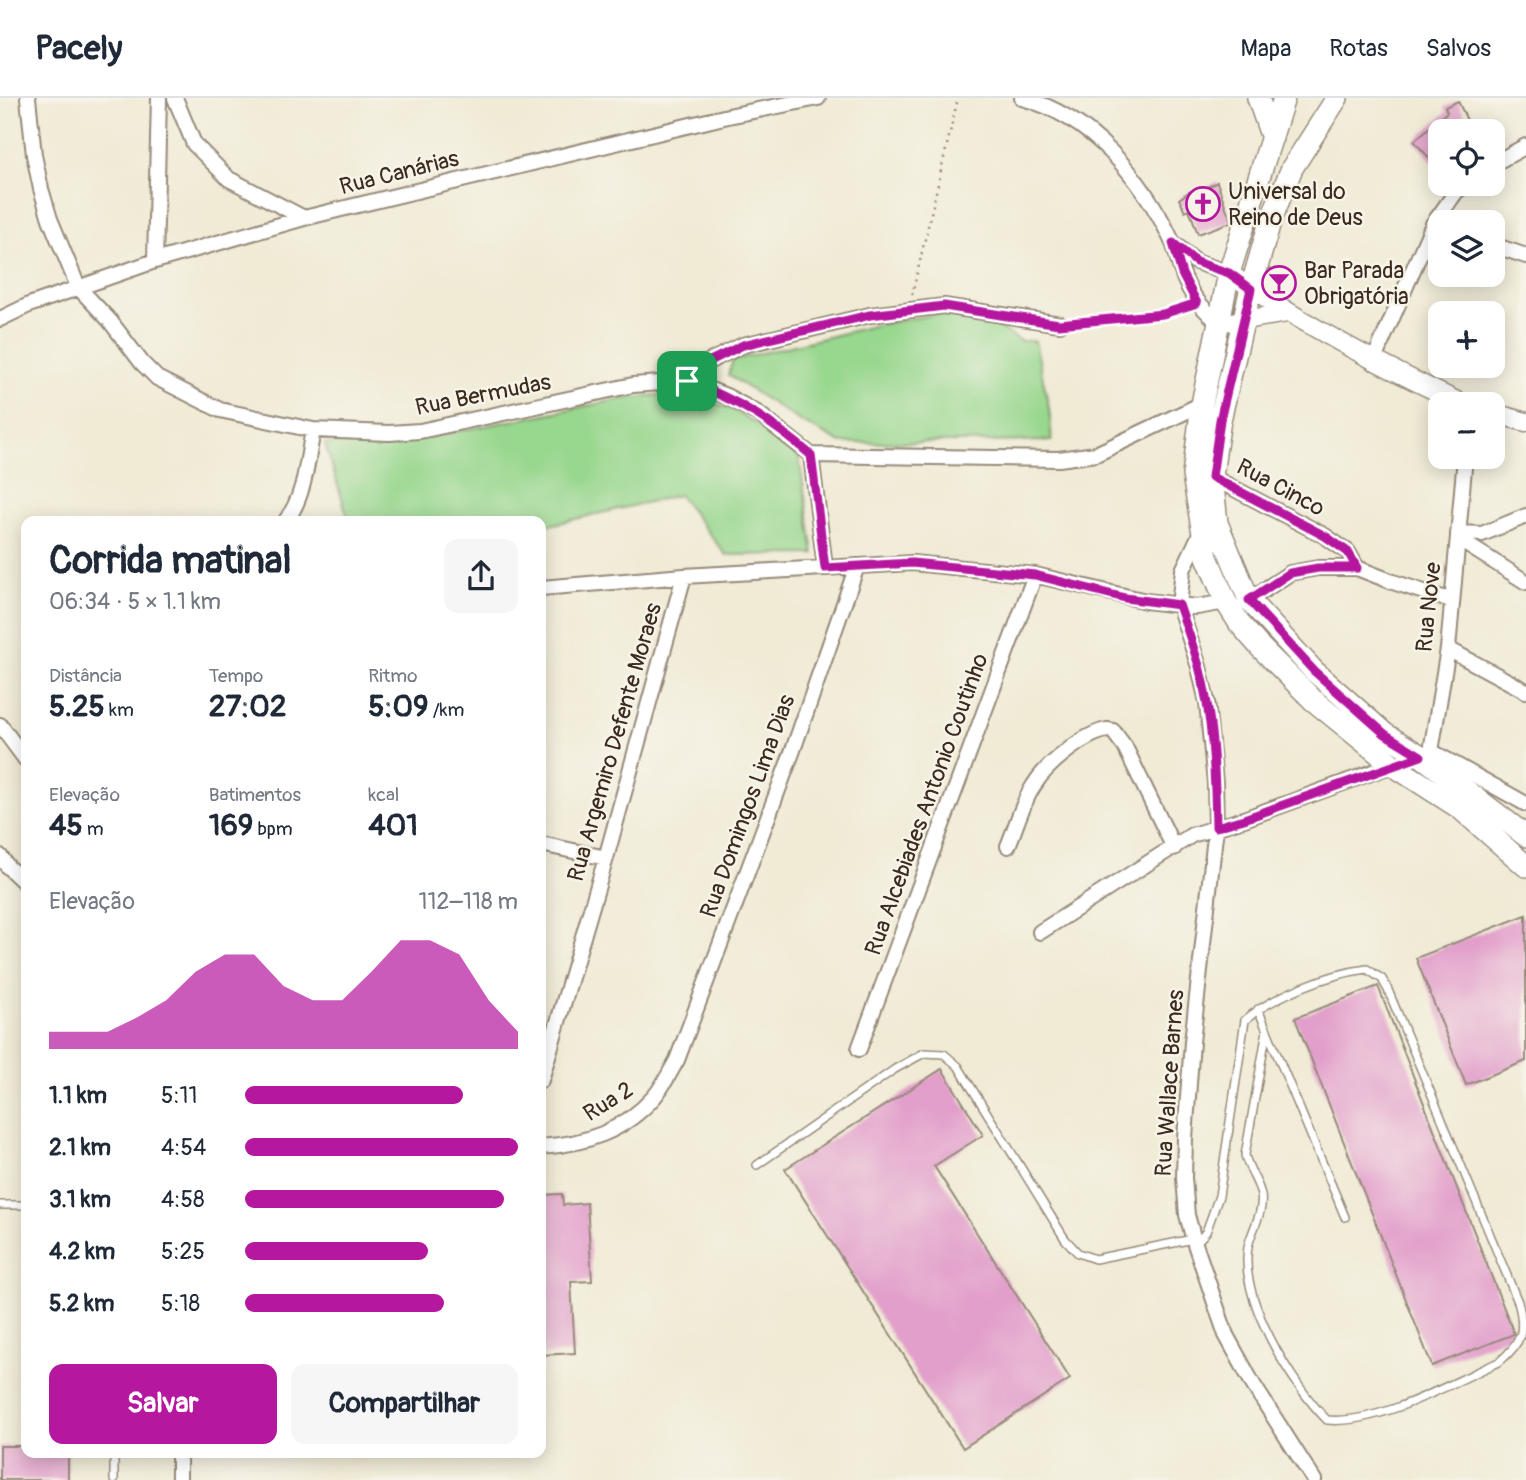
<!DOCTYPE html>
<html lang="pt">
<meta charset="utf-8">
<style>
:root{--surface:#fff;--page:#f6f6f7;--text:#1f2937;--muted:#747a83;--line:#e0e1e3;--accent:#b5179e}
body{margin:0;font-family:Pangolin,sans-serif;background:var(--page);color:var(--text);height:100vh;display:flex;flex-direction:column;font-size:26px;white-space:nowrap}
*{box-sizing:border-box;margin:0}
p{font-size:23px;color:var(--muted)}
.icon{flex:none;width:38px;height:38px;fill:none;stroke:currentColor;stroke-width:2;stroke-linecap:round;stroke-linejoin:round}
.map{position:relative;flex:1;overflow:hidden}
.sheet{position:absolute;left:21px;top:418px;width:525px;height:942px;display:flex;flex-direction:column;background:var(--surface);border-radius:14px;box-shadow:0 4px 18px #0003}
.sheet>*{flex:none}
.buttons{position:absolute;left:1428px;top:21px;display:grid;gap:14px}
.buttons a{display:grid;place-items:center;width:77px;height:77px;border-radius:14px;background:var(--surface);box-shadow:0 4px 18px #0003;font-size:35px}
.pin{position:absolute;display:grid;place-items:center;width:60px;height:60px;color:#fff;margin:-30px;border-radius:14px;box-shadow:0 4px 10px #0006}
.round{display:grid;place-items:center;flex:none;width:74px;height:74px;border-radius:14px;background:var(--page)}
.overview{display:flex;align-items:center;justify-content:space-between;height:119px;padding:0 28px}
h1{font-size:38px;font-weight:700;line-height:52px}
.metrics{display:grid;grid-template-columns:repeat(3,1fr);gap:10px;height:119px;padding:7px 28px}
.metrics div{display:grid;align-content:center}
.metrics b{font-size:30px;font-weight:700}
.metrics small{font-size:19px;font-weight:400}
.metrics p{font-size:19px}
.chart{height:196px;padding:14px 28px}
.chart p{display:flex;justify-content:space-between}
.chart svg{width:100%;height:126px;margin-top:7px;fill:var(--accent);opacity:.7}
.primary-button{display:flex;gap:14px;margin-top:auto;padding:14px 28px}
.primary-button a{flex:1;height:80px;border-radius:14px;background:var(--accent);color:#fff;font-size:28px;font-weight:700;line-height:80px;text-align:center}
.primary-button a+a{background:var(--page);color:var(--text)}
ul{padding:0 28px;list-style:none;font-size:23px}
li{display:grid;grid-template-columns:112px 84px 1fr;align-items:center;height:52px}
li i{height:18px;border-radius:9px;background:var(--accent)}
header{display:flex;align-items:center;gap:42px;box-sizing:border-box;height:98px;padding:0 35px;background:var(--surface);border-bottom:2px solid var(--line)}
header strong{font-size:33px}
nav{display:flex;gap:38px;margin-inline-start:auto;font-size:24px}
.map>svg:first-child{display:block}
</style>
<header>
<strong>Pacely</strong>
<nav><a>Mapa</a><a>Rotas</a><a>Salvos</a></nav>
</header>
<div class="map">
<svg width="1526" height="1382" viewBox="0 0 1526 1382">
<rect width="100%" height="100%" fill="#f7f3e8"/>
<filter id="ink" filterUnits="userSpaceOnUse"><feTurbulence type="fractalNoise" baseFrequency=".0143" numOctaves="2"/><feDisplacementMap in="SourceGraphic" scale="14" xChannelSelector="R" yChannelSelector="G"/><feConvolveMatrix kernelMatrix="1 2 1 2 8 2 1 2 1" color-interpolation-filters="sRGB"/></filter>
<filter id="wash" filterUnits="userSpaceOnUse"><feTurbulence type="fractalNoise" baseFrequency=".00686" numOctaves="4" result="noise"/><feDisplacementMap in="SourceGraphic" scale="28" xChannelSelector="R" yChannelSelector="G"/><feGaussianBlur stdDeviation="1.57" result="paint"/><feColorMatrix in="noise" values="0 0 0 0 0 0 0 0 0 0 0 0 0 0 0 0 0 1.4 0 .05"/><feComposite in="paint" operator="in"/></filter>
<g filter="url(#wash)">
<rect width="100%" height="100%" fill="#f0ebd5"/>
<path fill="#98d78e" stroke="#6a8056" stroke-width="2" d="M942 215 984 221 1021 243H1035L1049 311 1052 343 841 345 800 323 728 277 733 262 881 226Z
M686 294 735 313 785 343 799 360 814 456 726 457 679 397 541 429V424L349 423 325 346 403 344 622 301Z"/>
<g id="blocks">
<path fill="#e29fcb" d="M1458 3 1472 33H1440V72L1414 43 1447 14 1445 9Z
M1217 84 1231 124 1198 136 1189 111 1185 113 1179 101 1189 94 1204 91Z
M1270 171 1288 178 1281 196 1275 192Z
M1526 817V963L1466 987 1416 860Z
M1378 888 1514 1236 1432 1268 1295 920Z
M942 971 983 1037 934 1068 1070 1281 963 1350 785 1071Z
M562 1096 563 1107 587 1105 592 1183 571 1184 575 1255 541 1257V1097Z
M0 1348H26V1354H68V1382H0Z"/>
</g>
</g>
<g filter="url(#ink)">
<use href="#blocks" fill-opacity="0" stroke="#968a7a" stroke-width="2"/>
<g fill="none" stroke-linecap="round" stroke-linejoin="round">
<g stroke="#968a7a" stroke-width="10">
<path id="service" d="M1258 911 1345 1119
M757 1067 895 971 924 955 944 956 958 968 1065 1141 1078 1155 1095 1161 1193 1141
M0 1107H26
M1195 1146 1206 1134 1219 1098 1245 922C1275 897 1328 876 1367 871L1382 881 1388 892 1518 1204C1526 1232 1522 1245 1499 1264 1451 1285 1379 1327 1327 1322 1292 1287 1239 1201 1248 1149 1251 1133 1264 1115 1261 1097 1259 1085 1248 1071 1245 1057L1267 932
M114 1382V1354"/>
</g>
<g stroke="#968a7a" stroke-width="18">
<path id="minor" d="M28 0 34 57 41 91 50 121 78 189 110 223 142 265 157 280 220 312 313 332 389 335 420 333 633 287 687 283 726 298 759 316 811 357 825 469
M175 0 194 46 229 81 304 120
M1022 0C1091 18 1143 81 1172 143 1177 153 1178 164 1182 174 1189 196 1202 210 1219 225
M1493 66 1526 48
M1173 145 1196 164 1229 175
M1493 147 1526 158
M155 163 159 0
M0 221 29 207 155 163 304 120 728 18 818 0
M1373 264 1433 126 1456 94 1466 86
M687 283 708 264 743 247 870 217 944 208 1060 226
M811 357 1059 361 1096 356 1202 306
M1212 379 1325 438 1348 454 1357 470
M285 424C305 399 307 363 313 332
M1201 434 1183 472 1179 507 1199 569 1207 604 1215 685 1216 729 1192 944 1185 1040 1184 1080 1187 1117 1195 1146 1226 1237 1254 1288 1314 1382
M1458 435 1482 436 1526 418
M1458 441 1526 484
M541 490 684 478 912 465 1035 477 1146 503 1197 509 1226 504
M1249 502 1290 475 1318 470H1357L1393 484 1452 503
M1448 551 1526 593
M0 627 26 662
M1431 653 1526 706
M541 746 606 760
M1008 748C1016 729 1022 705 1034 687 1046 667 1084 636 1107 632L1113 633 1125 649 1174 750
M0 758 8 769 26 786
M1040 834 1192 737 1244 721 1431 653 1448 551 1465 359
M859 951 1035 477
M541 982 606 760 684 478
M541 1049C585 1046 623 1034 654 999 663 989 670 974 677 962L793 652 857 468
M179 1354V1382"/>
</g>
<g stroke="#968a7a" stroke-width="21">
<path id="tertiary" d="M1229 175C1303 227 1382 268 1463 306
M1232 224 1287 215
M1493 315 1526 324"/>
</g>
<g stroke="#968a7a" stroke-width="24">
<path id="secondary" d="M1258 0 1272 40
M1284 0 1229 175 1202 306 1193 377 1207 459 1226 504 1240 526 1259 548 1313 602 1394 668 1461 711 1526 768
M1337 0 1292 70 1270 124 1251 190 1220 322 1215 355 1212 379 1217 425 1249 502 1314 573 1385 636 1421 658 1526 738"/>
</g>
<path stroke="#968a7a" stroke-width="2.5" stroke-dasharray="2 5" stroke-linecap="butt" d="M912 197 958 0
M1073 225 1138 219 1184 209"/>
<use href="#service" stroke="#fff" stroke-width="7"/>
<use href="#minor" stroke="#fff" stroke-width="14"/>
<use href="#tertiary" stroke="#fff" stroke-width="18"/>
<use href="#secondary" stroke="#fff" stroke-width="21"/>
</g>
</g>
<g fill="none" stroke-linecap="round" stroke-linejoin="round" filter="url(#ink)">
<g stroke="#fff" stroke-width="14">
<path id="route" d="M1173 145 1196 164 1229 175 1251 191 1220 322 1212 379 1325 438 1348 454 1357 470H1318L1290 475 1249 502 1314 573 1385 636 1421 658 1244 721 1216 729C1215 675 1213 620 1199 568 1193 548 1186 527 1179 507L1125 500 1035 477 912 465 825 470 811 357C770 322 738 302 687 283L708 264 743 247 870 217 944 208 1059 226 1163 216 1197 205 1182 176Z"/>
</g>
<use href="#route" stroke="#b5179e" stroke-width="9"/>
</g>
<defs>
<g id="church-ring" transform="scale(1.75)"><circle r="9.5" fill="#f7f3e8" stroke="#b5179e" stroke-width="1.5"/><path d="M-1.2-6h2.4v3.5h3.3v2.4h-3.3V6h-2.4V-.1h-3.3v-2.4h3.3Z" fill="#b5179e"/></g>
<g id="bar-ring" transform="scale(1.75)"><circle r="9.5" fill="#f7f3e8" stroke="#b5179e" stroke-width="1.5"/><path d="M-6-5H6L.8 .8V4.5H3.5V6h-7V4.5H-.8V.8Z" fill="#b5179e"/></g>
</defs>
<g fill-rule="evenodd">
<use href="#church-ring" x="1203" y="106"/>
<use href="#bar-ring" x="1279" y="185"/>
</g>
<g text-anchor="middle" stroke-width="5" stroke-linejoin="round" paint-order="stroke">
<g font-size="23" fill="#3b2a1e" stroke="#f7f3e8">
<text transform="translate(399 74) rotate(-14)" y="8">Rua Canárias</text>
<text transform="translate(483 296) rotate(-11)" y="8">Rua Bermudas</text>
<text transform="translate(1281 389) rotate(28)" y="8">Rua Cinco</text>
<text transform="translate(1428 509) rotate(-84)" y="8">Rua Nove</text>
<text transform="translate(614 644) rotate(-74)" y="8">Rua Argemiro Defente Moraes</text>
<text transform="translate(926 706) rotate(-70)" y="8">Rua Alcebiades Antonio Coutinho</text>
<text transform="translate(747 708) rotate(-70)" y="8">Rua Domingos Lima Dias</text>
<text transform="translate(1169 985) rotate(-86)" y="8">Rua Wallace Barnes</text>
<text transform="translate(608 1003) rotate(-32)" y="8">Rua 2</text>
</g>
<g font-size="23" fill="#3b2a1e" stroke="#f7f3e8" text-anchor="start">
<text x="1228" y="101">Universal do<tspan x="1228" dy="26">Reino de Deus</tspan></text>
<text x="1304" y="180">Bar Parada<tspan x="1304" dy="26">Obrigatória</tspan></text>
</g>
</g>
</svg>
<div class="buttons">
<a><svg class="icon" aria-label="locate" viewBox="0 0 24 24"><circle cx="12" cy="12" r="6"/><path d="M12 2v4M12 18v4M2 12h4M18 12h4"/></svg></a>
<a><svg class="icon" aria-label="layers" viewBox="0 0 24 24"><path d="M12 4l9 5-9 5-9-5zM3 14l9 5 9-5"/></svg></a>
<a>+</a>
<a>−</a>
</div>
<div class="pin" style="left:687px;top:283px;background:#1e9e55"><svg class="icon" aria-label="arrive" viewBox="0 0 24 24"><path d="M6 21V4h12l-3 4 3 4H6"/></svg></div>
<section class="sheet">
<div class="overview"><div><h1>Corrida matinal</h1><p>06:34 · 5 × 1.1 km</p></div><a class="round"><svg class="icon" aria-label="share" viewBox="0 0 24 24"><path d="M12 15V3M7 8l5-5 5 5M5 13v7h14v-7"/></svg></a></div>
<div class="metrics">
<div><p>Distância</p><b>5.25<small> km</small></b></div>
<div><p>Tempo</p><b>27:02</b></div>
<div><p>Ritmo</p><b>5:09<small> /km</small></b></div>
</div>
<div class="metrics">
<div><p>Elevação</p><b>45<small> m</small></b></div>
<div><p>Batimentos</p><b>169<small> bpm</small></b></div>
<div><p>kcal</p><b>401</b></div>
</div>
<div class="chart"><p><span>Elevação</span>112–118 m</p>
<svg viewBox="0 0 160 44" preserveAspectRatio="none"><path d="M0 44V38L10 38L20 38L30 33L40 27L50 17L60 11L70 11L80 22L90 27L100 27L110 17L120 6L130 6L140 11L150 27L160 38V44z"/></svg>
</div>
<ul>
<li><b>1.1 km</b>5:11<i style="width:80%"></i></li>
<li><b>2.1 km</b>4:54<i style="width:100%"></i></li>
<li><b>3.1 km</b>4:58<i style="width:95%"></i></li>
<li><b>4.2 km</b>5:25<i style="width:67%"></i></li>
<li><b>5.2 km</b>5:18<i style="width:73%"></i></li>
</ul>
<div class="primary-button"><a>Salvar</a><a>Compartilhar</a></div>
</section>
</div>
